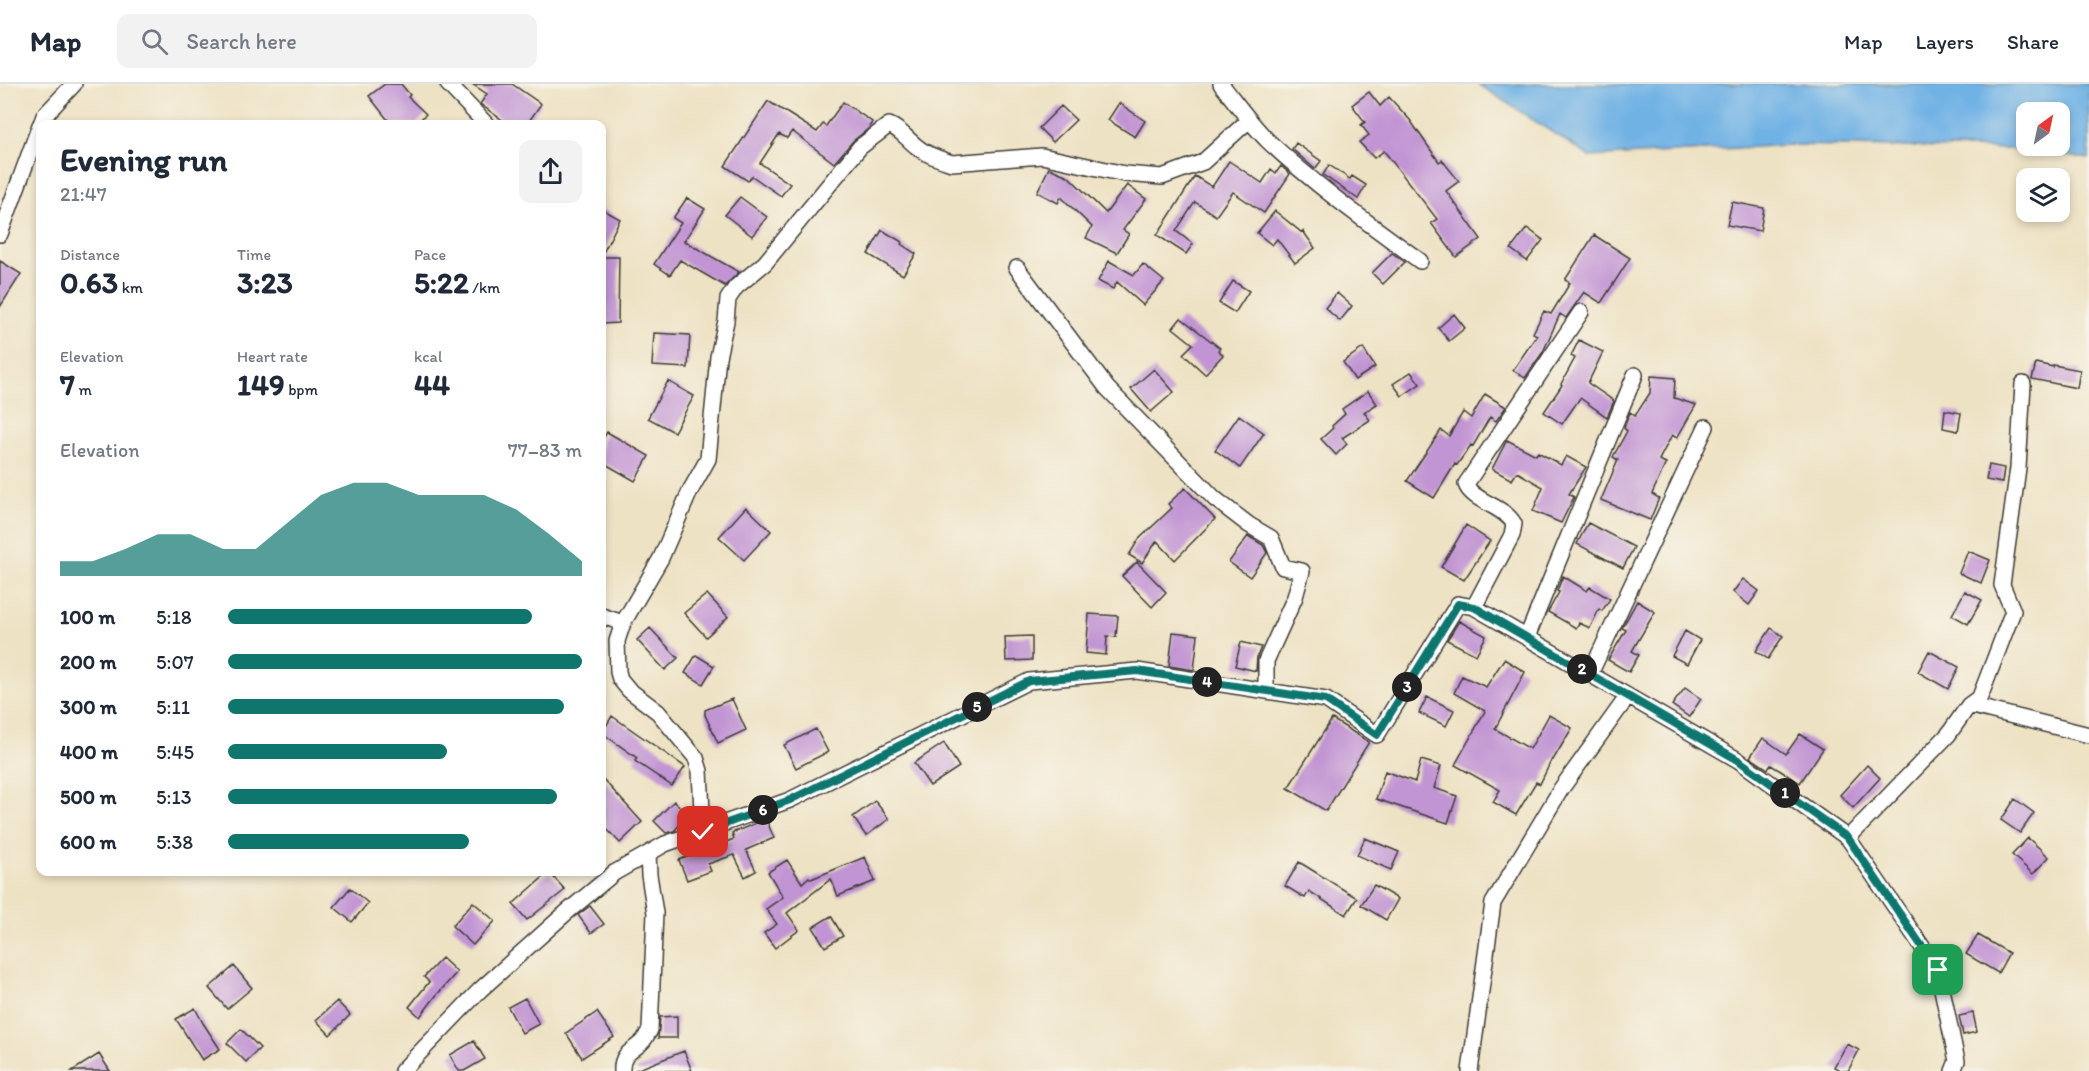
<!DOCTYPE html>
<meta charset="utf-8">
<style>
:root{--surface:#fff;--page:#f2f2f3;--text:#1f2937;--muted:#747a83;--line:#e0e1e3;--accent:#0f766e}
body{margin:0;font-family:Itim,sans-serif;background:var(--page);color:var(--text);height:100vh;display:flex;flex-direction:column;font-size:22px;white-space:nowrap}
*{box-sizing:border-box;margin:0}
p{font-size:20px;color:var(--muted)}
.icon{flex:none;width:33px;height:33px;fill:none;stroke:currentColor;stroke-width:2;stroke-linecap:round;stroke-linejoin:round}
.map{position:relative;flex:1;overflow:hidden}
.side{position:absolute;left:36px;top:36px;width:570px;height:756px;display:flex;flex-direction:column;background:var(--surface);border-radius:12px;box-shadow:0 3px 9px #0003}
.side>*{flex:none}
.needle{width:39px;rotate:33deg}
.tools{position:absolute;left:2016px;top:18px;display:grid;gap:12px}
.tools a{display:grid;place-items:center;width:54px;height:54px;border-radius:12px;background:var(--surface);box-shadow:0 3px 9px #0003;font-size:30px}
.pin{position:absolute;display:grid;place-items:center;width:51px;height:51px;color:#fff;margin:-26px;border-radius:12px;box-shadow:0 3px 9px #0006}
.km{position:absolute;width:30px;height:30px;margin:-15px;border-radius:50%;background:#222;color:#fff;font-size:16px;line-height:30px;text-align:center}
.round{display:grid;place-items:center;flex:none;width:63px;height:63px;border-radius:12px;background:var(--page)}
.head{display:flex;align-items:center;justify-content:space-between;height:102px;padding:0 24px}
h1{font-size:33px;font-weight:700;line-height:45px}
.stats{display:grid;grid-template-columns:repeat(3,1fr);gap:9px;height:102px;padding:6px 24px}
.stats div{display:grid;align-content:center}
.stats b{font-size:30px;font-weight:700}
.stats small{font-size:16px;font-weight:400}
.stats p{font-size:16px}
.chart{height:168px;padding:12px 24px}
.chart p{display:flex;justify-content:space-between}
.chart svg{width:100%;height:108px;margin-top:6px;fill:var(--accent);opacity:.7}
ul{padding:0 24px;list-style:none;font-size:20px}
li{display:grid;grid-template-columns:96px 72px 1fr;align-items:center;height:45px}
li i{height:15px;border-radius:8px;background:var(--accent)}
header{display:flex;align-items:center;gap:36px;box-sizing:border-box;height:84px;padding:0 30px;background:var(--surface);border-bottom:2px solid var(--line)}
header strong{font-size:28px}
nav{display:flex;gap:33px;margin-inline-start:auto;font-size:21px}
.search{width:420px;height:54px;background:var(--page);display:flex;align-items:center;gap:15px;box-sizing:border-box;padding:0 21px;border-radius:12px;color:var(--muted);font-size:22px}
.map>svg:first-child{display:block}
</style>
<header>
<strong>Map</strong>
<div class="search"><svg class="icon" aria-label="search" viewBox="0 0 24 24"><circle cx="10" cy="10" r="6"/><path d="M15 15l6 6"/></svg>Search here</div>
<nav><a>Map</a><a>Layers</a><a>Share</a></nav>
</header>
<div class="map">
<svg width="2089" height="987" viewBox="0 0 2089 987">
<rect width="100%" height="100%" fill="#f7f3e8"/>
<filter id="ink" filterUnits="userSpaceOnUse"><feTurbulence type="fractalNoise" baseFrequency=".0167" numOctaves="2"/><feDisplacementMap in="SourceGraphic" scale="12" xChannelSelector="R" yChannelSelector="G"/><feConvolveMatrix kernelMatrix="1 2 1 2 8 2 1 2 1" color-interpolation-filters="sRGB"/></filter>
<filter id="wash" filterUnits="userSpaceOnUse"><feTurbulence type="fractalNoise" baseFrequency=".008" numOctaves="4" result="noise"/><feDisplacementMap in="SourceGraphic" scale="24" xChannelSelector="R" yChannelSelector="G"/><feGaussianBlur stdDeviation="1.35" result="paint"/><feColorMatrix in="noise" values="0 0 0 0 0 0 0 0 0 0 0 0 0 0 0 0 0 1.4 0 .05"/><feComposite in="paint" operator="in"/></filter>
<g filter="url(#wash)">
<rect width="100%" height="100%" fill="#eee2c4"/>
<path fill="#71b2e5" stroke="#466780" stroke-width="1.5" fill-rule="evenodd" d="M1478 0H2089V75L2016 65 1789 61 1590 73ZM2026 28H2060V62H2026Z"/>
<g id="blocks">
<path fill="#c194d3" d="M385 0H401L410 11 408 13 426 30 416 40H391L369 12Z
M472 0H512L541 20 527 40H508L480 20 487 10Z
M1369 8 1380 22 1389 13 1410 36 1439 78 1442 76 1459 97 1446 107 1481 155 1456 173 1431 139 1437 135 1384 67 1374 74 1359 58 1369 51 1361 41 1365 38 1352 21Z
M768 17 817 48 823 40 826 42 843 18 872 38 868 45 853 57 834 79 792 47 787 54 779 50 760 79 790 100 781 112 752 92 748 97 725 82Z
M1119 19 1145 37 1135 53 1108 36Z
M1061 22 1076 36 1053 58 1039 44Z
M1296 59 1321 77 1315 85 1292 65Z
M1229 77 1262 99 1271 85 1276 89 1281 82 1290 90 1264 129 1233 108 1216 132 1195 118 1176 147 1193 160 1186 170 1157 151 1195 92 1212 103Z
M1329 81 1350 95 1352 92 1366 101 1358 115 1323 91Z
M1049 84 1068 92 1106 129 1127 101 1146 115 1123 146 1129 150 1117 169 1086 154 1092 143 1061 113 1058 119 1037 108Z
M740 113 767 133 752 152 725 131Z
M687 114 705 125 684 157 739 188 725 202 680 176 670 191 654 180 681 139 673 134Z
M1732 118 1764 124 1760 147 1727 141Z
M602 125 620 135 602 171Z
M1275 127 1301 148 1303 147 1315 164 1295 179 1277 155 1272 161 1257 149Z
M1527 144 1543 156 1527 177 1511 165Z
M882 146 902 158 901 160 916 170 903 191 868 170Z
M1594 151 1630 174 1601 219 1584 208 1566 234 1560 230 1543 268 1525 294 1513 286 1537 251 1533 249 1544 227 1551 230 1570 199 1565 196Z
M1392 169 1405 178 1383 200 1372 189Z
M602 173H619L618 239 602 240Z
M0 177 21 190 0 223Z
M1109 177 1134 191 1143 180 1164 197 1143 221 1117 198 1113 205 1098 197Z
M1233 197 1249 207 1235 229 1219 219Z
M1337 209 1352 222 1340 237 1325 224Z
M1454 230 1465 244 1449 257 1438 244Z
M1181 234 1220 264 1218 266 1223 271 1205 290 1183 270 1193 260 1173 244Z
M654 249 690 251 688 284 652 282Z
M1579 256 1603 268 1588 299 1614 317 1607 333 1580 314 1562 340 1544 328 1562 301 1561 300 1575 274 1571 272Z
M1363 264 1375 283 1355 296 1343 278Z
M2036 279 2053 283V281L2080 286 2077 304 2032 295Z
M1154 285 1174 308 1151 328 1131 305Z
M1411 288 1420 300 1402 312 1393 300Z
M1651 292 1675 294 1674 314 1696 321 1677 354 1672 351 1659 376 1666 379 1652 410 1659 414 1650 436 1601 416 1618 376 1613 373 1627 347 1624 344 1630 328 1635 332 1650 309Z
M668 297 694 312 674 348 648 334Z
M1368 307 1377 320 1364 328 1370 336 1342 354 1347 360 1336 371 1321 355 1333 344 1332 342 1345 330 1342 325Z
M1485 310 1506 323 1496 337 1490 333 1473 362 1471 361 1457 381 1455 380 1434 414 1407 397 1441 346 1449 352 1463 328 1471 334Z
M1945 326 1961 329 1958 347 1943 344Z
M1239 331 1264 349 1240 384 1215 366Z
M607 348 649 372 635 397 602 378V357Z
M1507 356 1536 371 1538 368 1561 381 1566 372 1586 383 1569 410 1574 413 1561 439 1533 427 1543 403 1517 388 1512 396 1492 385Z
M1989 381 2004 384 2002 399 1986 396Z
M1185 404 1215 435 1175 476 1157 457 1142 479 1129 471 1139 455 1172 424 1168 420Z
M746 423 771 447 744 476 719 453Z
M1588 439 1634 463 1623 484 1577 460Z
M1466 441 1490 457 1464 496 1441 483Z
M1248 452 1263 461 1267 469 1250 493 1229 478Z
M1968 467 1990 476 1981 499 1959 489Z
M1137 478 1166 508 1152 523 1122 492Z
M1563 492 1587 507 1590 503 1610 515 1602 527 1599 525 1590 544 1579 539 1576 544 1548 528 1559 508 1557 507Z
M1743 495 1759 507 1749 521 1733 508Z
M1965 507 1982 516 1968 540 1952 531Z
M707 510 728 533 706 553 684 529Z
M1637 517 1655 528 1632 567 1639 571 1629 588 1608 576 1626 546 1622 544Z
M1089 530 1118 532 1116 553 1107 552 1106 571 1086 569Z
M1459 537 1486 552 1476 571 1447 556Z
M650 544 678 574 665 586 637 556Z
M1771 544 1783 552 1768 575 1756 567Z
M1685 547 1700 556 1687 580 1672 572Z
M1173 548 1198 551 1194 586 1169 582Z
M1032 552V576L1006 577 1005 553Z
M1241 558 1261 563 1257 573 1256 587 1235 582Z
M1929 567 1959 583 1948 605 1918 588Z
M696 571 714 582 703 600 685 589Z
M1504 575 1525 588 1495 645 1530 665 1549 631 1572 644 1553 676 1552 675 1540 700 1536 698 1516 731 1493 718 1500 706 1455 681 1485 627 1454 609 1462 592 1486 603Z
M1685 604 1701 615 1689 633 1672 621Z
M1427 613 1454 626 1446 642 1419 629Z
M732 615 746 646 718 659 705 631V626Z
M612 632 685 683 672 702 635 677 637 674 602 649Z
M1332 635 1369 658 1326 727 1288 704Z
M816 645 828 668 796 684 784 661Z
M1800 650 1823 665 1800 699 1771 681 1768 685 1750 673 1763 654 1786 670Z
M944 659 959 683 930 702 914 679Z
M1421 676 1441 682 1434 704 1457 712 1448 739 1376 715 1385 687 1415 698Z
M1867 681 1880 694 1853 724 1840 711Z
M602 694 642 738 620 759 602 740Z
M2015 715 2034 729 2020 749 2001 736Z
M674 717 688 732 674 747 666 749 654 737Z
M875 717 889 735 866 752 853 733Z
M766 735 774 754 746 766 756 787 745 793 734 771 708 780 711 787 687 796 679 776 734 755 732 749Z
M1365 754 1399 768 1391 786 1357 771Z
M2028 754 2049 773 2033 790 2012 771Z
M865 773 875 797 838 812 831 795 787 829 799 846 775 864 764 849 777 840 766 825 783 813 768 788 787 776 802 799 809 793 811 795Z
M1299 778 1357 814 1346 831 1309 807 1305 814 1285 802Z
M549 788 565 806 527 836 513 820Z
M1374 801 1398 815 1386 836 1361 821Z
M350 804 368 819 352 838 334 823Z
M473 818 495 837 473 861 452 842Z
M590 822 604 840 591 849 578 831Z
M831 832 843 852 825 863 813 843Z
M1978 851 2009 869 1998 889 1966 870Z
M442 874 457 888 435 913 420 933 409 923 429 898 424 893Z
M234 882 252 904 227 925 209 904Z
M525 914 539 940 522 949 508 923Z
M337 917 350 931 330 951 316 936Z
M195 924 203 939 220 965 202 976 176 935Z
M597 928 614 953 582 974 566 949Z
M1973 929 1977 948 1963 951 1959 932Z
M677 932V954H658L660 933Z
M241 945 260 964 246 978 227 959Z
M474 957 485 975 464 987H459L450 971Z
M1847 960 1859 966 1848 987H1842L1834 983Z
M684 967 692 987H637L636 986Z
M99 970 110 987H72Z"/>
</g>
</g>
<g filter="url(#ink)">
<use href="#blocks" fill-opacity="0" stroke="#3c3a35" stroke-width="1.5"/>
<g fill="none" stroke-linecap="round" stroke-linejoin="round">
<g stroke="#3c3a35" stroke-width="18">
<path id="minor" d="M448 0 486 40
M1221 0C1236 19 1251 40 1268 57 1315 101 1368 139 1420 177
M41 40 44 32 74 0
M0 150 40 41
M1017 184 1107 304 1215 415 1249 441 1271 454 1283 483 1302 487 1295 513 1266 577V607
M1581 228 1466 400C1471 417 1505 422 1514 440L1512 451 1474 523 1738 676 1848 754 1938 886 1957 977 1953 987
M602 532 623 539
M1527 553 1635 291
M1590 590 1706 343
M1969 621 2089 651
M703 748 700 687 696 674 658 628 629 606 620 595 618 588 617 557 623 539 661 474 690 407 708 375 718 273 726 237 728 215 736 203 765 179 860 63 889 41C900 45 907 55 916 62 926 71 940 75 952 79L1042 72 1125 90 1162 93 1203 78 1249 36
M1848 754 1948 651 1969 621 1980 613 2013 527 2002 501 2018 384 2023 300
M402 987 480 906 567 828 614 789 665 760 790 716 1029 597 1137 587 1326 616 1377 651 1458 520 1474 523
M622 987C621 970 631 968 641 959 645 956 647 950 650 946L655 829 649 791 648 770
M1470 987 1493 819 1561 705 1628 612"/>
</g>
<use href="#minor" stroke="#fff" stroke-width="15"/>
</g>
</g>
<g fill="none" stroke-linecap="round" stroke-linejoin="round" filter="url(#ink)">
<g stroke="#fff" stroke-width="12">
<path id="route" d="M703 748 790 716 1029 597 1137 587 1326 616 1377 651 1458 520 1474 523 1738 676 1848 754 1938 886"/>
</g>
<use href="#route" stroke="#0f766e" stroke-width="8"/>
</g>
</svg>
<div class="tools">
<a><svg class="needle" viewBox="-14 -14 28 28"><path d="M0-13l5 13h-10z" fill="#e53935"/><path d="M0 13l5-13h-10z" fill="#747a83"/></svg></a>
<a><svg class="icon" aria-label="layers" viewBox="0 0 24 24"><path d="M12 4l9 5-9 5-9-5zM3 14l9 5 9-5"/></svg></a>
</div>
<div class="pin" style="left:1938px;top:886px;background:#1e9e55"><svg class="icon" aria-label="arrive" viewBox="0 0 24 24"><path d="M6 21V4h12l-3 4 3 4H6"/></svg></div>
<div class="pin" style="left:703px;top:748px;background:#d93025"><svg class="icon" aria-label="check" viewBox="0 0 24 24"><path d="M5 12l5 5 9-10"/></svg></div>
<b class="km" style="left:1785px;top:709px">1</b>
<b class="km" style="left:1582px;top:585px">2</b>
<b class="km" style="left:1407px;top:603px">3</b>
<b class="km" style="left:1207px;top:598px">4</b>
<b class="km" style="left:977px;top:623px">5</b>
<b class="km" style="left:763px;top:726px">6</b>
<section class="side">
<div class="head"><div><h1>Evening run</h1><p>21:47</p></div><a class="round"><svg class="icon" aria-label="share" viewBox="0 0 24 24"><path d="M12 15V3M7 8l5-5 5 5M5 13v7h14v-7"/></svg></a></div>
<div class="stats">
<div><p>Distance</p><b>0.63<small> km</small></b></div>
<div><p>Time</p><b>3:23</b></div>
<div><p>Pace</p><b>5:22<small> /km</small></b></div>
</div>
<div class="stats">
<div><p>Elevation</p><b>7<small> m</small></b></div>
<div><p>Heart rate</p><b>149<small> bpm</small></b></div>
<div><p>kcal</p><b>44</b></div>
</div>
<div class="chart"><p><span>Elevation</span>77–83 m</p>
<svg viewBox="0 0 160 44" preserveAspectRatio="none"><path d="M0 44V38L10 38L20 33L30 27L40 27L50 33L60 33L70 22L80 11L90 6L100 6L110 11L120 11L130 11L140 17L150 27L160 38V44z"/></svg>
</div>
<ul>
<li><b>100 m</b>5:18<i style="width:86%"></i></li>
<li><b>200 m</b>5:07<i style="width:100%"></i></li>
<li><b>300 m</b>5:11<i style="width:95%"></i></li>
<li><b>400 m</b>5:45<i style="width:62%"></i></li>
<li><b>500 m</b>5:13<i style="width:93%"></i></li>
<li><b>600 m</b>5:38<i style="width:68%"></i></li>
</ul>
</section>
</div>
